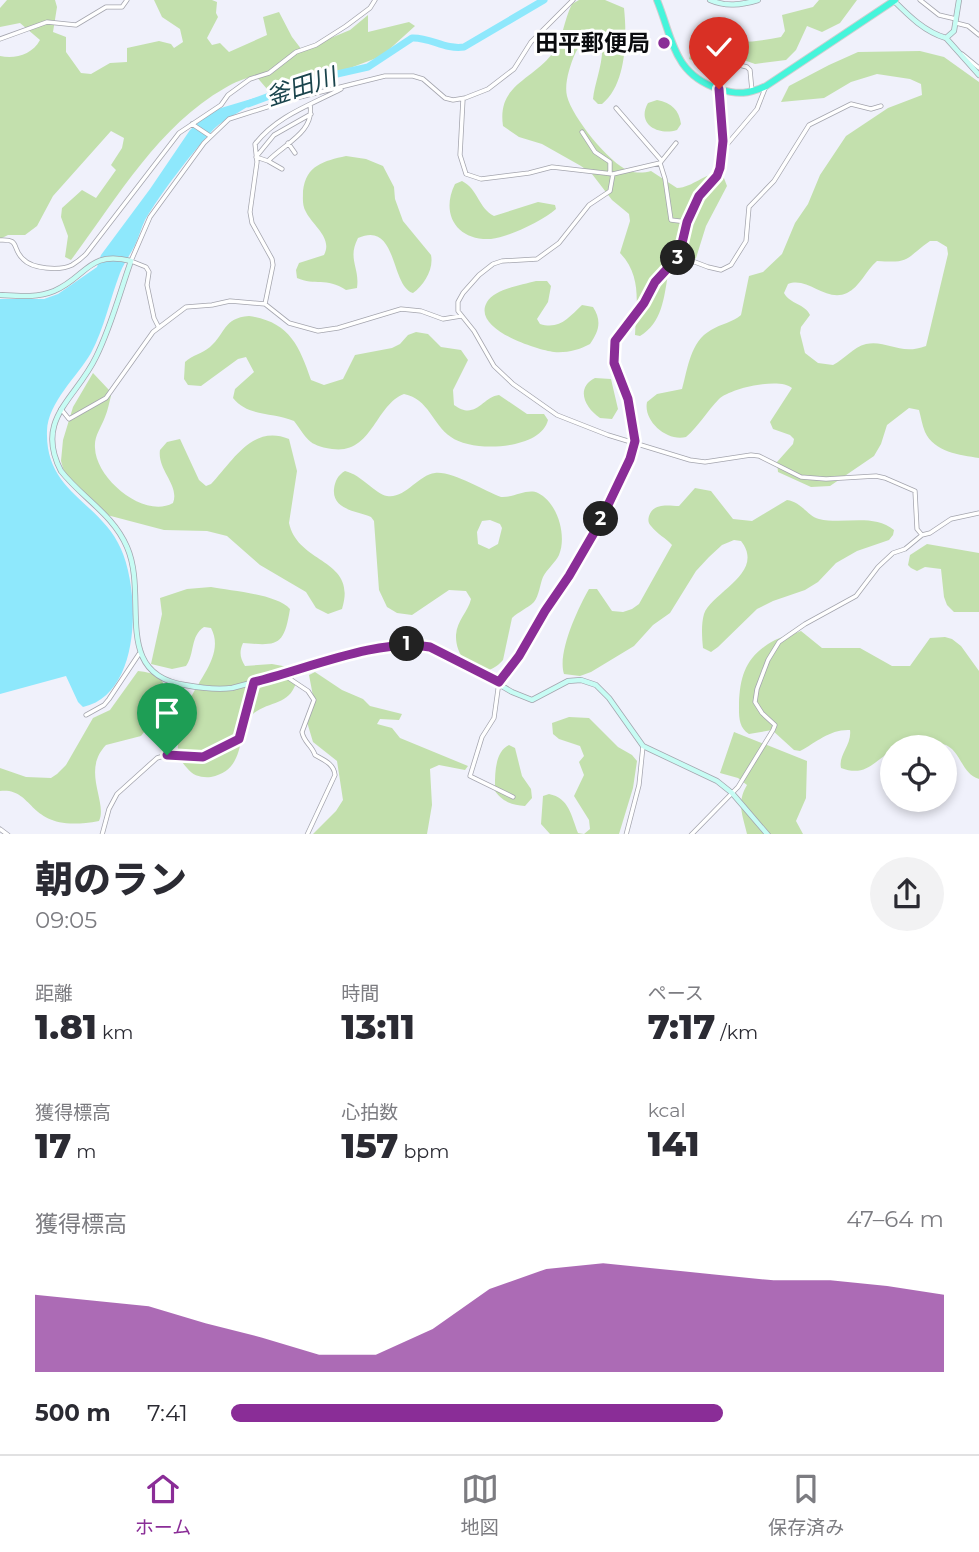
<!DOCTYPE html>
<html lang="ja">
<meta charset="utf-8">
<style>
:root{--surface:#fff;--page:#f2f2f3;--text:#2b2b33;--muted:#7c7c81;--line:#e1e1e2;--accent:#8a2d97}
body{margin:0;font-family:Montserrat,"Noto Sans JP",sans-serif;background:var(--page);color:var(--text);height:100vh;display:flex;flex-direction:column;font-size:26px;white-space:nowrap}
*{box-sizing:border-box;margin:0}
p{font-size:23px;color:var(--muted)}
.icon{flex:none;width:38px;height:38px;fill:none;stroke:currentColor;stroke-width:2;stroke-linecap:round;stroke-linejoin:round}
.map{position:relative;height:834px;overflow:hidden}
.panel{display:flex;flex-direction:column;background:var(--surface);flex:1}
.panel>*{flex:none}
.controls{position:absolute;left:880px;top:735px;display:grid;gap:14px}
.controls a{display:grid;place-items:center;width:77px;height:77px;border-radius:50%;background:var(--surface);box-shadow:0 4px 10px #0003;font-size:35px}
.pin{position:absolute;display:grid;place-items:center;width:60px;height:60px;color:#fff;margin:-72px -30px;border-radius:50% 50% 50% 0;rotate:-45deg;box-shadow:0 0 7px #0007}
.pin .icon{rotate:45deg}
.km{position:absolute;width:35px;height:35px;margin:-18px;border-radius:50%;background:#222;color:#fff;font-size:19px;line-height:35px;text-align:center}
.round{display:grid;place-items:center;flex:none;width:74px;height:74px;border-radius:37px;background:var(--page)}
.summary{display:flex;align-items:center;justify-content:space-between;height:119px;padding:0 35px}
h1{font-size:38px;font-weight:800;line-height:52px}
.figures{display:grid;grid-template-columns:repeat(3,1fr);gap:10px;height:119px;padding:7px 35px}
.figures div{display:grid;align-content:center}
.figures b{font-size:35px;font-weight:800}
.figures small{font-size:19px;font-weight:400}
.figures p{font-size:19px}
.chart{height:196px;padding:14px 35px}
.chart p{display:flex;justify-content:space-between}
.chart svg{width:100%;height:126px;margin-top:7px;fill:var(--accent);opacity:.7}
ul{padding:0 35px;list-style:none;font-size:23px}
li{display:grid;grid-template-columns:112px 84px 1fr;align-items:center;height:52px}
li i{height:18px;border-radius:9px;background:var(--accent)}
.menu{display:flex;justify-content:space-around;align-items:center;height:98px;border-top:2px solid var(--line);background:var(--surface);font-size:19px;color:var(--muted)}
.menu a{display:grid;justify-items:center;gap:4px}
.menu .current{color:var(--accent)}
.map>svg:first-child{display:block}
</style>
<div class="map">
<svg width="979" height="835" viewBox="0 0 979 835">
<rect width="100%" height="100%" fill="#f0f1fb"/>
<path fill="#c3e0ad" fill-rule="evenodd" d="M7 0H55L57 7 53 32 66 37V52L81 73 91 74 110 63 127 62V48L159 41 171 44 174 48 183 42 180 29 162 17 154 0H212L217 2 216 13 218 17 207 38 212 45 220 43 229 52 267 35 263 17 279 12 292 37 302 50 350 30 368 15V32L409 22 415 26 382 56 350 68 267 89 255 75C245 79 234 82 225 88 158 126 116 200 71 260L65 257 68 236 61 217 62 208 82 190 96 198 116 170 111 165 122 148 124 138 111 131 53 196 37 226 25 235H8L0 239V56C15 59 32 55 40 40L20 23 0 27V8Z
M579 0H605L624 8C627 36 627 84 602 104H598L593 99C595 79 609 51 598 33 586 34 580 44 575 54 570 65 564 84 567 96 572 117 609 163 629 171 636 173 644 173 651 171L677 188C694 187 705 172 722 173L727 186 706 226 696 258 689 266 672 270 668 274C664 298 662 323 640 336L635 335C636 306 643 277 620 253L630 221 629 214 612 200 592 174 581 166 542 144 519 137 503 126C497 85 531 81 552 54 563 40 564 19 572 4Z
M819 0H857L840 23 822 32 807 26 796 50 786 60 755 64 713 49 696 62 689 59 699 28C722 48 753 42 781 37L785 31 782 15 813 7Z
M920 51 944 57 979 82V458C960 455 934 452 925 432 922 425 921 417 919 410L909 408 887 425 881 444 874 456 830 486 811 487 778 472 777 462 793 444 794 439 790 435 773 429 770 422 792 388C780 377 731 388 719 399 707 411 699 426 686 437 667 442 643 421 647 402L657 394 682 389C688 368 690 342 711 330 721 324 733 322 741 315L749 276 763 272 782 254 795 223 808 204 820 175 846 136 888 108 922 95 921 84 910 79 877 74 851 82 824 98 781 102 789 86 829 65 858 52ZM930 241H937L947 247 948 254 926 346C900 356 888 340 866 344 853 347 845 359 833 365L818 363 805 353 800 333 801 327 810 315C805 304 790 304 784 293L788 284C808 276 826 303 847 293 860 287 866 270 877 261 912 263 903 260 930 241Z
M657 100C672 103 679 110 681 124L677 130C658 136 636 124 648 103Z
M346 156 366 159 383 166 394 187 395 199 403 221 431 255C434 269 424 285 413 293 390 286 398 220 358 238 347 259 360 267 357 288L346 290C326 277 315 286 297 278L296 270 299 263 324 255C333 238 313 226 306 212 302 205 303 199 303 191 306 165 324 161 346 156Z
M462 181C478 189 479 209 494 216L538 202 555 205 556 209C542 221 509 237 491 239 457 241 440 214 455 184Z
M536 281H547L551 286 548 302 537 319 540 324C560 330 569 317 582 305L593 307C602 321 599 331 590 344 579 350 567 353 554 352 537 350 471 329 487 302 495 289 521 285 536 281Z
M249 316C289 322 299 345 311 380L324 385 343 379 355 355 392 348 400 344 408 335 416 332 428 334 441 347 461 350 468 360 453 390 454 405C476 421 482 397 499 395L527 414H544L548 420C541 450 472 453 451 437 432 424 429 399 404 394 375 405 372 455 332 449 307 445 308 439 294 421 273 412 248 417 233 398L235 389 254 372 246 357 238 359 201 386 188 385 184 379 185 362C192 355 202 354 210 347 226 333 223 318 249 316Z
M93 373 109 390 111 396C109 403 108 410 105 417 101 428 94 436 95 448 96 479 144 519 173 503 180 485 157 470 160 450L167 442 180 439 199 480 206 486 211 484C233 461 252 424 289 439L297 471 289 523C298 565 358 558 342 609L328 614 316 608 306 592 260 565 227 536 207 531 164 530 107 515 65 475 61 461 63 440 73 407Z
M595 378 611 379 618 409 612 419 600 418C585 408 575 388 595 378Z
M345 471C362 475 375 494 387 496 405 499 418 475 435 473 453 471 484 491 501 497 514 498 527 488 538 493 558 503 567 536 559 555 555 563 547 569 543 577 540 584 539 596 534 602 528 608 518 612 512 618L503 660C482 685 455 661 456 635 457 620 468 612 471 599L466 591 449 590 412 615 397 613 387 607 379 590 374 521 371 517C357 511 332 510 334 489 335 481 338 475 345 471ZM490 520 500 524 502 528 498 544 489 549 478 544 477 532 482 521Z
M695 488 711 491 733 519 752 521 787 500C802 502 807 516 819 519 843 525 873 513 894 530L893 535 889 540 857 551 836 563 818 582 805 590 773 601 757 609 718 647 711 652 703 648C702 638 701 624 704 614 712 592 766 573 741 541L734 540 722 545 709 557 696 571 670 613 653 625 634 646 591 672 580 676 564 674C557 653 578 608 589 589H597L612 611 623 612 632 609 639 604 672 545C666 538 657 534 651 526 648 523 648 520 649 516 654 502 669 506 679 506Z
M927 544 979 553V612H954L947 605 944 597 941 569 925 567 917 571 911 568 908 565 910 555Z
M211 587C231 591 277 594 290 609 284 646 278 646 243 643 239 652 240 658 245 666L272 664 288 667 296 683C289 705 270 701 254 713 234 728 250 769 211 777 202 778 193 776 187 768 180 760 177 755 178 744 179 730 184 715 189 702 198 679 225 654 211 628L204 627C190 636 195 654 186 666L172 669 151 664 162 614 160 598 187 589Z
M801 631 822 648H860L892 666H910L930 638 945 637 952 639 961 646 979 671V779C961 774 961 749 943 744 925 738 910 747 892 747V750C873 763 865 777 841 768 838 755 852 745 850 730 830 729 817 742 800 751L794 750 772 730 749 734C738 727 739 715 739 704 740 674 747 655 775 640 783 636 793 635 801 631Z
M138 671C149 672 168 676 163 692 161 698 160 696 157 702 151 715 151 724 141 736L106 745C81 771 108 802 99 821 25 835 37 787 0 791V768L26 777 51 778 57 774 66 765 93 718 110 710Z
M315 672 342 690 363 699 370 706 402 714 399 720 380 719 377 724 392 728 400 738 468 766 465 770 439 765 430 769 432 805 427 834H313L336 811 343 800 337 761 313 742 307 722 313 696 309 675Z
M569 717 589 718 618 747 632 755 637 761 633 788 619 834H550L541 824 543 796 549 794C569 798 571 815 578 833L584 834 590 829 589 820 574 796 584 775 579 762 584 756 580 746 559 739 553 734 552 723Z
M734 732 807 761 806 798 796 821 803 834H747C743 816 736 803 747 785L738 778 720 773Z
M509 745 515 748 522 776 531 789 532 798 525 806C512 805 503 802 495 791 495 776 494 752 509 745Z"/>
<path fill="#8ee8fc" d="M258 97C251 109 224 117 212 131 190 155 161 193 145 220 141 228 139 237 135 245 130 255 124 263 120 273 110 299 104 329 91 353 77 377 48 402 47 431 45 493 100 501 121 549 140 591 142 694 83 707L78 702 66 676 0 694V299H44L58 294 97 267 101 255 150 189 190 130 211 111Z"/>
<g fill="none" stroke-linecap="round" stroke-linejoin="round">
<path stroke="#8ee8fc" stroke-width="7" d="M248 104 315 79 368 67 412 38C430 37 445 50 464 47L544 0"/>
<g stroke="#a4a5ae" stroke-width="5">
<path id="street" d="M920 0 939 15 956 19
M956 23 968 26 979 35
M0 39 47 22 76 25 106 7H122L127 0
M962 54 979 68
M724 61 747 67 750 70 752 91
M719 89C721 115 727 144 719 170 716 180 706 187 700 195 687 213 684 235 679 256L708 267 721 270 731 265 746 241 749 207 774 181 809 125 851 104 871 109 881 106
M463 99 460 155 466 174 481 179 529 173 552 167 613 174 660 163
M310 105C315 132 284 144 268 161L256 157 274 135 311 114
M616 108 661 160
M192 124 210 136
M582 132 595 152 610 162V174
M288 143 295 153
M676 143 660 163 665 179 671 220 687 222
M724 148 757 109 766 86
M268 161 282 169
M613 174 610 191 589 205 559 243 537 259 502 261 493 264 479 275 463 293 458 302V311L474 331 494 366 513 384 557 415 608 435 690 460 705 462 751 455 759 456 801 477 826 479 876 476 885 478 915 491 917 529 922 535
M0 240C21 239 11 248 23 259 32 269 60 271 72 265 77 262 82 258 86 254L179 133 221 105 228 95 250 79 269 73 296 52 316 45 346 26 370 8 375 0
M265 304 273 265 272 259 252 223 250 212 257 162 255 144C277 116 310 105 341 89
M158 326 154 318 147 285 149 272 146 267 131 261 150 217 204 143 229 119 292 99 385 76H413L423 79 445 98 453 100 465 98 488 89 514 69 531 42 573 0
M61 409 69 419 106 398 153 332 186 307 212 305 230 301 265 304 289 323 318 331 338 328 401 309 421 311 443 319 461 316
M284 675 308 691 314 700 302 732C304 743 312 745 315 755 324 760 334 764 335 775L307 835
M499 682 494 718 482 737 470 776 513 797
M86 715 104 705 109 699 139 654
M0 829 8 835
M102 835 109 809 117 794 157 758 167 755 203 757 232 744 238 739 254 682
M626 835 639 785 643 746
M691 835 738 787 773 730 775 725 762 713 755 702 757 689 768 660 779 642 805 624 856 596 878 567 893 553 905 549 922 535 930 533 951 519 979 513"/>
</g>
<g stroke="#a4a5ae" stroke-width="6">
<path id="secondary" d="M710 0C726 7 741 5 758 0
M894 1C909 16 925 32 946 38
M946 38 979 75
M946 38 954 31 959 0
M0 295C18 296 37 298 54 291 87 277 88 250 131 261 120 292 111 327 96 357 76 399 34 419 61 471 82 498 113 514 127 547 149 597 111 674 185 685 201 688 216 690 232 688L399 644 430 647 452 657 512 692 532 700 568 681 581 680 596 685 609 698 643 746 717 781 732 793 768 835
M499 682 519 656 545 611 569 576 598 526 630 459 635 441 628 399 614 364 615 341 644 303 655 282 679 256"/>
</g>
<g stroke="#cececf" stroke-width="8">
<path id="highway" d="M657 0C673 39 673 74 719 89 738 95 749 94 766 86L895 0"/>
</g>
<use href="#street" stroke="#fff" stroke-width="3.5"/>
<use href="#secondary" stroke="#c7fcf4" stroke-width="4.5"/>
<use href="#highway" stroke="#45f5db" stroke-width="6"/>
</g>
<g fill="none" stroke-linecap="round" stroke-linejoin="round">
<g stroke="#fff" stroke-width="14">
<path id="route" d="M167 755 203 757 239 739 254 682C304 670 381 637 430 647L499 682 519 656 545 611 569 576 598 526 630 459 635 441 628 399 614 363 615 341 644 303 655 282 679 256 687 222 699 196 717 176 720 168 723 141 719 89"/>
</g>
<use href="#route" stroke="#8a2d97" stroke-width="9"/>
</g>
<circle fill="#8a2d97" stroke="#fff" stroke-width="2.5" cx="664" cy="43" r="7"/>
<g text-anchor="middle" stroke-width="6" stroke-linejoin="round" paint-order="stroke">
<g font-size="23" font-weight="bold" fill="#0b0c0f" stroke="#fff" text-anchor="end">
<text x="650" y="51">田平郵便局</text>
</g>
<g font-size="24" font-style="italic" fill="#1a444c" stroke="#fff">
<text transform="translate(301 87) rotate(-18)" y="8">釜田川</text>
</g>
</g>
</svg>
<div class="controls">
<a><svg class="icon" aria-label="locate" viewBox="0 0 24 24"><circle cx="12" cy="12" r="6"/><path d="M12 2v4M12 18v4M2 12h4M18 12h4"/></svg></a>
</div>
<div class="pin" style="left:167px;top:755px;background:#1e9e55"><svg class="icon" aria-label="arrive" viewBox="0 0 24 24"><path d="M6 21V4h12l-3 4 3 4H6"/></svg></div>
<div class="pin" style="left:719px;top:89px;background:#d93025"><svg class="icon" aria-label="check" viewBox="0 0 24 24"><path d="M5 12l5 5 9-10"/></svg></div>
<b class="km" style="left:407px;top:644px">1</b>
<b class="km" style="left:601px;top:519px">2</b>
<b class="km" style="left:678px;top:258px">3</b>
</div>
<section class="panel">
<div class="summary"><div><h1>朝のラン</h1><p>09:05</p></div><a class="round"><svg class="icon" aria-label="share" viewBox="0 0 24 24"><path d="M12 15V3M7 8l5-5 5 5M5 13v7h14v-7"/></svg></a></div>
<div class="figures">
<div><p>距離</p><b>1.81<small> km</small></b></div>
<div><p>時間</p><b>13:11</b></div>
<div><p>ペース</p><b>7:17<small> /km</small></b></div>
</div>
<div class="figures">
<div><p>獲得標高</p><b>17<small> m</small></b></div>
<div><p>心拍数</p><b>157<small> bpm</small></b></div>
<div><p>kcal</p><b>141</b></div>
</div>
<div class="chart"><p><span>獲得標高</span>47–64 m</p>
<svg viewBox="0 0 160 44" preserveAspectRatio="none"><path d="M0 44V17L10 19L20 21L30 27L40 32L50 38L60 38L70 29L80 15L90 8L100 6L110 8L120 10L130 12L140 12L150 14L160 17V44z"/></svg>
</div>
<ul>
<li><b>500 m</b>7:41<i style="width:69%"></i></li>
</ul>
</section>
<nav class="menu">
<a class="current"><svg class="icon" aria-label="home" viewBox="0 0 24 24"><path d="M3 11l9-7 9 7M6 9v11h12V9"/></svg>ホーム</a>
<a><svg class="icon" aria-label="map" viewBox="0 0 24 24"><path d="M3 6l6-2 6 2 6-2v14l-6 2-6-2-6 2zM9 4v14M15 6v14"/></svg>地図</a>
<a><svg class="icon" aria-label="saved" viewBox="0 0 24 24"><path d="M7 4h10v16l-5-4-5 4z"/></svg>保存済み</a>
</nav>
